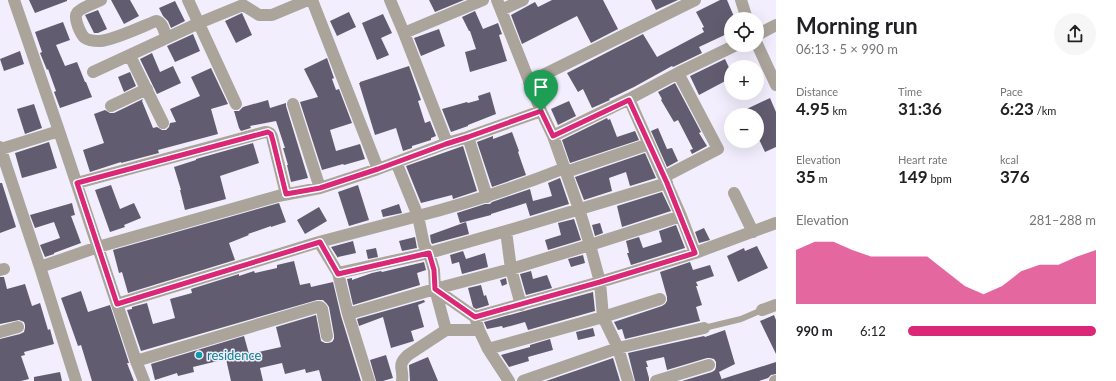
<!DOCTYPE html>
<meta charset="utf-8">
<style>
:root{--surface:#fff;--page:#f6f6f6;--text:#202124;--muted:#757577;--accent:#db2777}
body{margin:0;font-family:Lato,sans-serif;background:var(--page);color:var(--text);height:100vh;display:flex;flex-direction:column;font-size:15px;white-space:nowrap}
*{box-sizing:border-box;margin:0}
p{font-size:13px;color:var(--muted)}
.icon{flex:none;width:22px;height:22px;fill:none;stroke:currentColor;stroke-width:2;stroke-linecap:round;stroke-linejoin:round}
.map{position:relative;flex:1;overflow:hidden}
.panel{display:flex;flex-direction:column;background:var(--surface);width:340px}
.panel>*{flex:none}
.tools{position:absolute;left:724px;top:12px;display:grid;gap:8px}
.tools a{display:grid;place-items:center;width:40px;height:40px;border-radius:50%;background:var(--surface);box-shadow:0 4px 16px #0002;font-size:20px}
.pin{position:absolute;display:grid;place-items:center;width:34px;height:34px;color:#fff;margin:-41px -17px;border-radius:50% 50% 50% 0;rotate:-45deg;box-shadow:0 0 4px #0007}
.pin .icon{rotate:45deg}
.round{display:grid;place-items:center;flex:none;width:42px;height:42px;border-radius:21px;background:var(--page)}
.headline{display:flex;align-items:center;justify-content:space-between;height:68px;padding:0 20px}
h1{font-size:22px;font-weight:700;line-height:30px}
.stats{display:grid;grid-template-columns:repeat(3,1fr);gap:6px;height:68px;padding:4px 20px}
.stats div{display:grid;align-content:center}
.stats b{font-size:17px;font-weight:700}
.stats small{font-size:11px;font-weight:400}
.stats p{font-size:11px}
.chart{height:112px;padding:8px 20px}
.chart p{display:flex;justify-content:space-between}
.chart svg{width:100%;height:72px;margin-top:4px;fill:var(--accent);opacity:.7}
ul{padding:0 20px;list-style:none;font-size:13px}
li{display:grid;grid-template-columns:64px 48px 1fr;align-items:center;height:30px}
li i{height:10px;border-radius:5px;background:var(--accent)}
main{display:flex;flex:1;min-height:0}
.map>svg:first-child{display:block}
</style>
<main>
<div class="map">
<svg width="776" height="381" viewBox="0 0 776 381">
<rect width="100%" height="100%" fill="#f2eefd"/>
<path fill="#625c70" d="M29 0H67V1L35 13Z
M111 0H130L139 16 124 24Z
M429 0H464L435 12Z
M552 0H603L618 29 591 43 577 16 522 44 511 15 535 2 538 7Z
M651 0H678L656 10Z
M720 0H727L735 19H731V32L699 47 702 53 673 67 672 66 634 87 609 99 610 100 592 108 583 89 578 92 567 73 643 34 657 57 704 32 702 28 704 27 696 12Z
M175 1 185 21 171 28 168 21 163 16 159 8Z
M98 10 107 29 98 33H94L85 15Z
M475 11 483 29 498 23 502 34 499 35 507 61 470 72 465 52 476 49 470 31H469L462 17Z
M349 12 356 27 337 36 330 21Z
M242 13 252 35 236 43 225 21Z
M383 14 392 33 381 38 389 55 377 60 362 23Z
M63 22 70 40 56 45 65 66 77 62 85 82H86L92 97 60 108 54 92 56 91 48 69 47 70 40 53 42 52 35 32Z
M439 29 445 46 421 56 414 38Z
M193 34 200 51 175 62 167 46Z
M20 51 24 64 4 71 0 59Z
M152 53 160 72 173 66 181 83 157 94 140 59Z
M327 58 334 78 332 79 336 90 339 89 352 123 330 130 336 151 360 144 365 159 344 165 343 164 322 170 300 102 318 97 304 69Z
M725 59 731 72V78L699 95 690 76Z
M409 66 421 100 418 101 425 123 430 121 436 136 431 138V140L412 146V148L403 151 396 128 375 135 359 83H360V82Z
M211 68 228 104 211 109 218 134 158 150 159 153 121 163V162L90 172 83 150 104 143 94 114 105 110 110 113H114L143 99 142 101 153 128 157 127 162 130H166L169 127 170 123 176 122 170 109 200 96 191 77Z
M130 72 136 86 124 92 118 77Z
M675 83 701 132 699 133 707 146 692 154 690 150 693 149 678 120 674 122 661 100 662 99 658 92Z
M490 92 496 114 468 125V126L451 132 442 109 467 102 468 103 479 100 478 96Z
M770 98 776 112V147L765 152 757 135V115H734Z
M268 100 270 108 286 103V106L308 178 291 182 287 165H288L283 148H285L276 121 250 126 251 128 241 131 239 128 234 111H239L243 107Z
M569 101 576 116 558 125 551 109Z
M34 104 42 128 25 134 17 109Z
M607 118 608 120 610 119 617 137 635 131 639 140 570 163 562 140Z
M658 128 667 149 672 148 678 161 667 167 651 131Z
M512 132 519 151 518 152 526 175 492 187 477 142 493 136V139Z
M49 142 57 168 22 178 15 153Z
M253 143 259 163 220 176 226 199 185 210 180 190H181L174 167 196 160V159Z
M463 146 477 191 453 199 452 195 421 203 406 166Z
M645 153 656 178 630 186 626 172 609 178 612 191 584 200 575 177Z
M560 178 569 204 530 216 526 203 491 214V215L460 223 457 213 485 204H490L492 202 530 189 533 201 552 196 548 183Z
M0 183H2L16 227 0 233Z
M111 185 120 209 134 203 141 218 124 225 125 227 110 232 95 190Z
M358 185 369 220 349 226 338 192Z
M662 192 671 211 622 227 617 206Z
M72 203 75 215 71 216 81 243 54 253V254L45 257 40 245 60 238 54 222 35 228 30 215Z
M279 203 286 222 271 227V226L248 234 249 235 229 243 235 260 128 293 122 272 119 273 113 250Z
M399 204 402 213 383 217 381 210Z
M319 207 327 221 305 234 297 220Z
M574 219 581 240 548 250 545 240 561 235 558 223Z
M466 222 469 234 432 244 431 242 430 235Z
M600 223 603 233 595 236 592 225Z
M676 225 685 248 631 265 627 253H629L626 241 639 237 643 248 662 242 659 231Z
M704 228 710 240 699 243 695 232Z
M415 237 417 248 402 251 399 241Z
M353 241 356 253 338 257V258L331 247Z
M757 246 768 268 738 282 727 256 744 248 745 251Z
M376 248 378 257 368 259 366 250Z
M463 251 466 259 485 253 488 267 462 274 459 262 452 264 450 255Z
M583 255 585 263 571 267 568 259Z
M294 261 300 285 310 283 311 287 333 282 341 316 361 381H322L319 370 306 373 305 369 285 374 282 363 260 368 263 381H231L226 359 193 367 194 372 178 376 177 373 155 380 151 364 244 336 249 354 281 347 276 327 316 315 321 341 325 343H328L332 342 334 339V335L329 307 327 304 323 300H317L141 351 127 310 132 309V307L147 303 153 324 175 318 170 299 192 293 191 289 239 274V276L254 271 255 273 277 268V265Z
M424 262 426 270 417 273 420 285 353 305 347 279 352 278V280L372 273 381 271 382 272Z
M690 262 693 270 710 265 714 276 696 282 698 286H696L702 305 696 307 700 321 625 339 622 329 618 330 614 322 662 306 665 304 667 301V297L660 272Z
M531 271 533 279 547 275 552 288 526 295 520 274Z
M0 277H4L7 289 25 284 32 306 40 303 48 330 50 329 54 344 24 352 25 355 21 356 29 379 21 381H0V339L20 334 24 332 25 328V325L24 322 19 320 0 324Z
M506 278 507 284 502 286 500 280Z
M481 285 484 296 486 295 489 305 476 309 473 307 468 288Z
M81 291 88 312 110 305 129 363H127L134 381H92L81 345 78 346 61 298Z
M593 292 595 311 528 330 525 322 503 328 502 326 487 329 484 322Z
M424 300 425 302 418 305 424 327 411 331 414 341 391 348 383 317 359 326 357 319Z
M774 315 776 320V354L760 321Z
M593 328 595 336 578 340 576 332Z
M725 330 735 364 719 372 722 380V379L776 362V374L771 375 768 378 759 381H682L712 372 715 370 716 367V362L714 359 710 358H707L667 370 664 357 646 361 648 367H646L649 378V381H635L628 353 704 336 705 337Z
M550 339 553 350 528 357 529 361 509 367 501 355 530 347V345Z
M386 355 393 378 383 381H376L370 360Z
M428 357 438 381H410L409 365Z
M613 358 620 381H546Z
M60 372 62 381H34V377Z"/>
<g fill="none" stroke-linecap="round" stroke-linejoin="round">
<path stroke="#aaa49b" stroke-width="6" d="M704 328 741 319 762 310"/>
<path stroke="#aaa49b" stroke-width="12" d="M14 0 59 131 136 361 144 381
M101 0C95 3 80 8 77 13 73 18 81 35 85 38 89 41 95 41 100 41 114 40 141 27 156 21 163 22 164 32 167 38
M188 0 236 104
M312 0 378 169
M501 10 523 0
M404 33 483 0
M757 35 776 25
M130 56 163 123
M93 72 199 23 243 5 259 15H272L308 0
M529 82 695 0
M293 104 320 188
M111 106 147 89
M541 111 553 136 579 209 590 245 600 282 603 317 618 348 628 381
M553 136 629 99 678 73 736 45
M468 137 487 197
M447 143 468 137 541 111 497 0
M0 147 40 267 76 381
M1 149 59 131
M566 172 649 144
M664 177 718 149 678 73
M77 183 265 132C271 132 272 135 273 141L286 194
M734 193 753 232
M506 231 511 269 521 305
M319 242 338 273 348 314 369 381
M695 253 776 223
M40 267 98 247 278 196 320 188 378 169 447 143 404 33 390 0
M0 270 4 269
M338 273 429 253 506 231 667 183
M435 289 475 317
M117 304 319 242 418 216 396 162
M762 310 776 305
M348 314 435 289 511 269 590 245 681 216 629 99
M446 330 435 289 434 270 429 253 424 245 418 216C468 203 517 187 565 168
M479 330 475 317 600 282 695 253 681 216
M0 332 18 327
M488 349 603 317 660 299
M136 361 317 307H320L322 309 327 336
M402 381C404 368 396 366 408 355L446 330H479L488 349 509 381
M523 381 618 348 704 328
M656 381 709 365
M775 381H776"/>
<path stroke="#aaa49b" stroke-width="12" d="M741 0 747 19
M757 44 776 85"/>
</g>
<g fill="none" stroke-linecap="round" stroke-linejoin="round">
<g stroke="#fff" stroke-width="8">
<path id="route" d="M629 100 667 183 695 253 600 282 475 317 435 289 434 270 429 253 338 274 320 242 117 304 77 183 268 132 271 134 273 141 286 194 320 188 378 169 446 144 468 137 541 111 553 136Z"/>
</g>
<use href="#route" stroke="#db2777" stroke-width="5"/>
</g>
<circle fill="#0f9aa8" stroke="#f2eefd" stroke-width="1.5" cx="199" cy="355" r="4"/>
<g text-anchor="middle" stroke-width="3" stroke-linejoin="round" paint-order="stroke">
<g font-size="13" fill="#0d838f" stroke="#f2eefd" text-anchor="start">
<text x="207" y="360">residence</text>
</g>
</g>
</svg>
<div class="tools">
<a><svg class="icon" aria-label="locate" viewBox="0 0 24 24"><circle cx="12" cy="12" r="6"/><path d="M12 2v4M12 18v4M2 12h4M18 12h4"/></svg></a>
<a>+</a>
<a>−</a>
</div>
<div class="pin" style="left:541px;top:111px;background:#1e9e55"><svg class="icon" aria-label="arrive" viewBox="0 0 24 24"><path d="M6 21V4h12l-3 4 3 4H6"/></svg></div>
</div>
<section class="panel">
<div class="headline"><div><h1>Morning run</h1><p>06:13 · 5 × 990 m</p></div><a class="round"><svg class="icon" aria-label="share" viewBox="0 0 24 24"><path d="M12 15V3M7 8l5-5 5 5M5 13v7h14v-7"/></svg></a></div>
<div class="stats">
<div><p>Distance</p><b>4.95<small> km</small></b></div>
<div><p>Time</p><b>31:36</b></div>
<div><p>Pace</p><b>6:23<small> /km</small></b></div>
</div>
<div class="stats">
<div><p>Elevation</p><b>35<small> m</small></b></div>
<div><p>Heart rate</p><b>149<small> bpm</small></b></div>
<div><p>kcal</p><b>376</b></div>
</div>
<div class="chart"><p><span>Elevation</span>281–288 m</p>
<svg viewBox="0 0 160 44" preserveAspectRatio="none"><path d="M0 44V11L10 6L20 6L30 11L40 15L50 15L60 15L70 15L80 24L90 33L100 38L110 33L120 24L130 20L140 20L150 15L160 11V44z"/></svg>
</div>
<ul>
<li><b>990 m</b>6:12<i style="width:100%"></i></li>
</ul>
</section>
</main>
